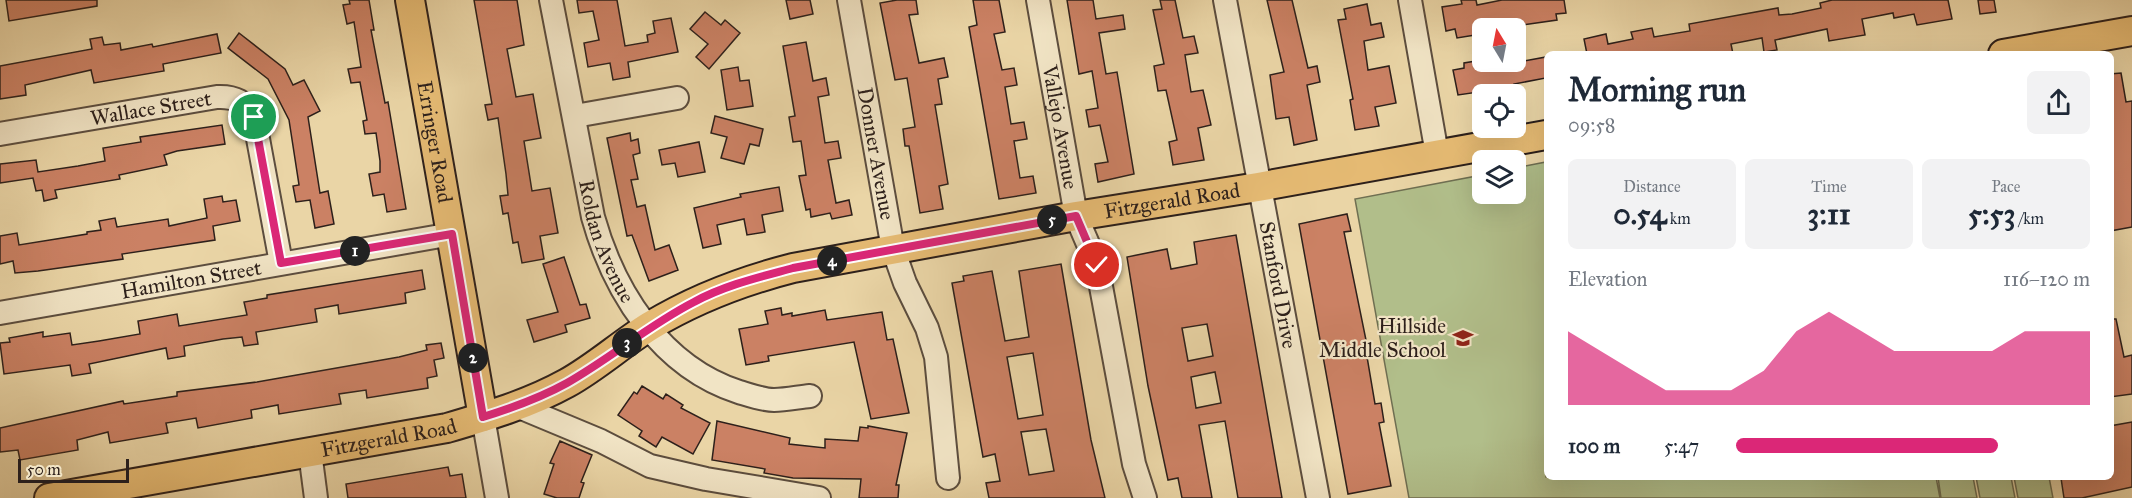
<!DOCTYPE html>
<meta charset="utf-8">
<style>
:root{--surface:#fff;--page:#f2f2f3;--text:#1f2937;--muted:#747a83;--accent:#db2777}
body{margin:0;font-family:"IM FELL Great Primer",serif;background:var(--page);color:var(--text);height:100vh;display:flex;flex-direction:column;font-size:22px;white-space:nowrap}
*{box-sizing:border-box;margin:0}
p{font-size:20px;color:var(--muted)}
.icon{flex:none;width:33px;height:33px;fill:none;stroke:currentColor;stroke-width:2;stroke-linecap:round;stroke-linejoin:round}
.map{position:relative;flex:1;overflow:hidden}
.sheet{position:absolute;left:1544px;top:51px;width:570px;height:429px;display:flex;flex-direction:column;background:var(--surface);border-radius:9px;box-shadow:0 6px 24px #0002}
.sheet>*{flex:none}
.needle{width:39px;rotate:350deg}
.controls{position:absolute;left:1472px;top:18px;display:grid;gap:12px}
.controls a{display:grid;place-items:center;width:54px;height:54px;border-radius:9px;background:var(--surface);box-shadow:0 6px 24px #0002;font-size:30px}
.scale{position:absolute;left:18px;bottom:15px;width:111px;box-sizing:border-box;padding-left:6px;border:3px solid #2d201b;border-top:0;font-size:16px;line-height:21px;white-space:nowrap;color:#2d201b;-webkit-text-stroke:4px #f1e4c5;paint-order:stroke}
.pin{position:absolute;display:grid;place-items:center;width:51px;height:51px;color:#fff;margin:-26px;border:3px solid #fff;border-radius:50%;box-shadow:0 2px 6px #0007}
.km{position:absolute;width:30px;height:30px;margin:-15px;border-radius:50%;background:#222;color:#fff;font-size:16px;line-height:30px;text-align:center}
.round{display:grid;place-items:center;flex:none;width:63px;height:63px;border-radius:9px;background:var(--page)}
.head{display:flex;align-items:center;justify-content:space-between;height:102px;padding:0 24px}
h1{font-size:33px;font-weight:700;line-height:45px}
.metrics{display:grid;grid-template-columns:repeat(3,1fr);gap:9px;height:102px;padding:6px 24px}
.metrics div{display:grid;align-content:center;border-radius:9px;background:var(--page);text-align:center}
.metrics b{font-size:30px;font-weight:700}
.metrics small{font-size:16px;font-weight:400}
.metrics p{font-size:16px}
.chart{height:168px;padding:12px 24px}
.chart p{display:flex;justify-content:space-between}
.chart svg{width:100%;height:108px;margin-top:6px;fill:var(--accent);opacity:.7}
ul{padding:0 24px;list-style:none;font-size:20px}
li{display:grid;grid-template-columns:96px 72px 1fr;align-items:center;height:45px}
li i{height:15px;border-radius:8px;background:var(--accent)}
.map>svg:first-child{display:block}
</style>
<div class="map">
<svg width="2132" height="498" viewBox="0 0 2132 498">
<rect width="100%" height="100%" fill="#ead5a6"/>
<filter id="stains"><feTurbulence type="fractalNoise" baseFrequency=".00333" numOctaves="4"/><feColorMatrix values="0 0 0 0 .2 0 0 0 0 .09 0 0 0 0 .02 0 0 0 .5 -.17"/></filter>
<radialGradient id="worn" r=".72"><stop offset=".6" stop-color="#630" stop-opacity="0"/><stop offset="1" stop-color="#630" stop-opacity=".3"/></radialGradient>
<path fill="#b1be8a" stroke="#6f6f52" stroke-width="1.5" d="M1546 162V477H1936L1940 498H1409L1355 199 1482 175V194H1515V168Z
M1938 477H1973L1977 498H1941Z
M1976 477H2011L2015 498H1980Z
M2014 477H2049L2053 498H2018Z"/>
<path fill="#cb8164" stroke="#2d201b" stroke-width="1.5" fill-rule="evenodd" d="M6 0H97V6L9 21Z
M349 0H369L374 30H371L385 103 388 102 406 209 387 212 384 194 373 196 369 174 380 172V161L376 133 365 134 363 121 367 120 360 82 351 83 348 69 361 67 354 22 347 24 343 5 350 4Z
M474 0H517L524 45 507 49 516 97 533 94 538 122 541 138 524 141 532 191 550 188 558 233 540 236 544 259 522 263 518 242 513 243 508 213 503 214 500 196 508 195 506 174 498 118 488 120 485 105 492 104Z
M577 0H617L625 46 648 42 647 35 655 33 653 21 671 18 678 52 628 62 630 77 613 80 610 63 588 67 584 43 599 40 593 11 579 13Z
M786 0H810L813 14 790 19Z
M897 0H916L918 14 909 15 919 63 944 58 948 77 938 79 942 104 935 105 948 184 939 186 943 209 920 213 909 146H905L903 129 915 127 907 78 895 80 880 3Z
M973 0H999L1005 32 994 34 1002 70 1014 68 1017 85 1005 87 1011 124 1024 122 1027 139 1014 141 1020 178 1033 176 1036 193 999 199 969 27 977 25Z
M1067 0H1093L1096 19 1123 15 1125 29 1099 33 1106 74 1117 72 1134 174 1098 182 1095 164 1108 162 1100 125 1089 127 1086 110 1098 108 1092 71 1079 74Z
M1160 0H1175L1183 38 1194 36 1198 53 1185 55 1191 92 1203 90 1211 125 1198 128 1204 160 1173 165 1169 142 1177 140 1166 90 1158 91 1154 66 1164 64 1153 10 1162 9Z
M1267 0H1292L1308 68 1317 66 1320 82 1307 85 1317 140 1294 145 1289 117 1276 119 1270 75 1284 72Z
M1461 0H1476L1477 5 1502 0H1564L1566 13 1556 14 1557 20 1501 28H1481V34L1457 38 1455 29 1446 31 1442 7 1462 4Z
M1832 0H1948L1952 19 1917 25 1914 14 1894 18 1893 13 1862 19 1865 35 1829 41 1827 29 1775 40 1777 50 1764 52 1762 38 1731 44 1733 54H1587L1584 39 1606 34 1608 44 1633 39 1631 32 1652 28 1654 37 1690 31 1689 24 1778 8 1779 15 1792 14 1821 8 1820 3Z
M1978 0H1994L1996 12 1980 14Z
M1367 4 1371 25 1381 23 1384 37 1364 41 1368 70 1389 66 1396 103 1375 107 1379 126 1355 130 1350 100 1353 99 1338 20 1346 19 1344 9Z
M705 12 721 25 725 20 740 33 709 69 696 57 708 44 690 29Z
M239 33 285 69 293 85 304 80 320 111 308 117 320 193 328 191 334 224 315 228 310 200 296 202 293 186 299 185 289 120 268 79 228 48Z
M217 34 221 53 163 64 164 71 94 83 91 70 25 85 26 95 0 99V66L92 49 90 39 102 37 104 45 120 43 121 50 152 44 153 47Z
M806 42 813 81 826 78 829 95 818 97 825 143 838 141 841 158 828 160 836 203 849 200 852 215 832 219 830 213 811 217 810 209 806 210 799 176 806 175 801 141 793 142 789 117 795 116 783 46Z
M1546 57V78L1514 84 1516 94H1478V92L1458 95 1453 70 1464 68V63L1482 60 1519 62Z
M738 67 740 81 749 80 753 106 727 110 721 70Z
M2121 73 2126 102 2132 101V227L2110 231V74Z
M715 116 763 129 759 146 750 144 744 164 721 158 727 137 711 133Z
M222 125 225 144 177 151 164 155 167 165 119 175 120 179 55 190 57 198 44 201 42 190 36 191 33 178 0 183V164L36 160 38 172 78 166 105 161 103 148 141 142 140 137Z
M630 133 631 141 638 139 640 153 633 155 638 179 631 180 637 207 645 205 655 250 669 245 678 270 649 281 632 235 627 236 607 138Z
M699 142 705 172 678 177 675 163 662 165 659 150Z
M779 187 783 211 762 215 765 232 747 235 744 219 717 225 721 244 703 248 694 208 741 197 740 194Z
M222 196 223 202 236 200 240 221 213 226 215 240 122 254 123 259 38 271 15 273 13 261 0 264V236L17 233 19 245 87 234V232L101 230 99 221 115 218 117 227 168 219 169 226 207 218 204 199Z
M1347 214 1351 231 1344 232 1367 345H1365L1375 404 1381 403 1384 422 1379 423 1391 486 1348 494 1299 224Z
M1236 235 1282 498H1238L1225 421 1199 425 1212 498H1182L1178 478 1168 480 1148 386 1127 257 1167 249 1171 269 1197 264 1194 242ZM1207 324 1213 356 1188 361 1182 328ZM1215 372 1221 403 1196 408 1191 377Z
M564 257 580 305 586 304 590 318 565 325 567 332 534 342 527 320 558 312 543 264Z
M1061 264 1091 440 1105 498H989L986 483 1000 481 995 454 983 457 952 283 964 281 963 276 992 271 1005 341 1029 337 1019 271ZM1033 353 1043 415 1018 419 1007 357ZM1046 429 1054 471 1029 475 1021 432Z
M422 270 425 289 405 293 406 303 339 314 338 305 315 309 317 322 256 332 258 344 244 346 242 337 223 339 184 346 185 356 168 359 166 348 89 364 91 373 72 376 70 365 4 374 0 343 10 342 9 338 43 332V337L70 333 72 345 99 341 140 334 138 321 177 314 179 326 247 315 244 302 267 298V295Z
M781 308 782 315 792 313V316L825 310 827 320 882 312 887 340 893 339 909 413 871 419 854 342 768 356 769 361 746 365 739 329 768 324 765 311Z
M2110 319H2116L2124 357 2132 355V394L2110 397Z
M441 343 444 358 434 360 437 376 427 378 428 388 367 398 366 390 339 394 341 404 279 414 278 405 251 410 252 418 198 428 196 418 166 423 168 433 110 443 108 432 77 440 78 450 20 460 18 450 0 452V428L123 401 124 404 177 396V392L257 382 399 357 427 350 426 345Z
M642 386 663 399 666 394 683 405 681 408 710 423 693 454 662 437 656 447 639 436 642 431 618 415 634 392 637 394Z
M717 421 790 438 789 444 825 448V439L858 441 860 427 868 428V426L907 433 896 485H899L898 498H859L861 479 793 478 764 473 765 469 712 460Z
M2132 422V487L2082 498H2064L2061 478 2110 477V426Z
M560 441 592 455 581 482 584 483 579 498H557L544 494 554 464 550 463Z
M448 467 450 476 462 474 466 498H348L346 484Z"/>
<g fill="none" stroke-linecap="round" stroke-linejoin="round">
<g stroke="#5c4d3e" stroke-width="26">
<g id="minor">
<path id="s1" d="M551 0 593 217C614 292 661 367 739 392 749 395 763 400 774 400 786 400 799 397 810 396"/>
<path id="s2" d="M849 0 893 249 905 283 927 328 936 357 948 478"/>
<path id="s3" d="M1038 0 1076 216 1097 265 1134 464 1145 498"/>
<path id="s4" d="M1225 0 1318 498"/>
<path d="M1410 0 1437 154"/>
<path d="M575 116 677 98"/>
<path id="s5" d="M0 134 217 97C235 96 245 102 254 117L281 263"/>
<path id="s6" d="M0 313 452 234"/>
<path d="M517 406 601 441 650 466 706 479 819 498"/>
<path d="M483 417 497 498"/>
<path d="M310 452 316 498"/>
</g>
</g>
<g stroke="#2d201b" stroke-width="32">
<g id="major">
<path id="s7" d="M410 0 483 417"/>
<path d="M2003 54 2132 31"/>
<path id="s8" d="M49 498 447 428C488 416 529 404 567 383 596 367 621 344 650 326 695 299 742 281 793 268L1076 216 1258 187 1546 135"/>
</g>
</g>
<use href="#minor" stroke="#f1e4c5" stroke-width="22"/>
<use href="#major" stroke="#e5ba73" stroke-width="28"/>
</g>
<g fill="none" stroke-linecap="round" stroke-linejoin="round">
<g stroke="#fff" stroke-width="12">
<path id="route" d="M254 117 281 263 452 234 483 417C512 408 540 398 567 383 611 358 649 325 694 302 725 285 760 277 793 268L1076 216 1097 265"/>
</g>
<use href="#route" stroke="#db2777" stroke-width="8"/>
</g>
<defs>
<g id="school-bare" transform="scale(1.62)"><path d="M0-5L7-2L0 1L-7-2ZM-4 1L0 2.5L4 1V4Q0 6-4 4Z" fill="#8f2418" stroke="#f1e4c5" stroke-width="2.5" paint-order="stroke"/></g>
</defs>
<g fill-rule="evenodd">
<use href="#school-bare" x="1463" y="338"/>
</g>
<g text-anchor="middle" stroke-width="4.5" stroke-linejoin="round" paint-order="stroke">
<g font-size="21" fill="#2d201b" stroke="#f1e4c5">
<text dy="7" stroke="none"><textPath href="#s5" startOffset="153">Wallace Street</textPath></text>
<text dy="7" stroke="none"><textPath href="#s3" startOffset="129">Vallejo Avenue</textPath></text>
<text dy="7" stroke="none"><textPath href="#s7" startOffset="144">Erringer Road</textPath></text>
<text dy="7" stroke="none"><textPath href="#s2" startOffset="156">Donner Avenue</textPath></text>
<text dy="7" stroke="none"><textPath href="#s8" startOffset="1173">Fitzgerald Road</textPath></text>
<text dy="7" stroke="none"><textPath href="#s1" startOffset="248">Roldan Avenue</textPath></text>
<text dy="7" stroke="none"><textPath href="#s6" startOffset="194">Hamilton Street</textPath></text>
<text dy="7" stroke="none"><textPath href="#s4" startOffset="290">Stanford Drive</textPath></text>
<text dy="7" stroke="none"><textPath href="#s8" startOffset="345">Fitzgerald Road</textPath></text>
</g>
<g font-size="21" fill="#2d201b" stroke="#f1e4c5" text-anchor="end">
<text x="1446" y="333">Hillside<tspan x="1446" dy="24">Middle School</tspan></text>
</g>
</g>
<rect width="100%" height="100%" filter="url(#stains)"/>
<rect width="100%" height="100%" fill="url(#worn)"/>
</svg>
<div class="controls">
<a><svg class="needle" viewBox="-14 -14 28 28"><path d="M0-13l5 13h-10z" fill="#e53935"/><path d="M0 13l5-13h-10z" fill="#747a83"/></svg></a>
<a><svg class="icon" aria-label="locate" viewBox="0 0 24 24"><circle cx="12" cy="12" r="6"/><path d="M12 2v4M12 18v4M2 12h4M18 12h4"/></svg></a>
<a><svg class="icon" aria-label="layers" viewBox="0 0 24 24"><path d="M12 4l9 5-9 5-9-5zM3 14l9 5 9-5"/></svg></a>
</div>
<div class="scale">50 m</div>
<div class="pin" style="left:254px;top:117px;background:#1e9e55"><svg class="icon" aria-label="arrive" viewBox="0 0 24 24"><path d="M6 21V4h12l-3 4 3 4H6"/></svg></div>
<div class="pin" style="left:1097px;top:265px;background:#d93025"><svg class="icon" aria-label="check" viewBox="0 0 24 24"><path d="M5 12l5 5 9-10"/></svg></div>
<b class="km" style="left:355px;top:251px">1</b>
<b class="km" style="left:473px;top:358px">2</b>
<b class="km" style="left:627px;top:343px">3</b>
<b class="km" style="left:832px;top:261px">4</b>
<b class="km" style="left:1052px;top:220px">5</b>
<section class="sheet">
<div class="head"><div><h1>Morning run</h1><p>09:58</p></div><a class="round"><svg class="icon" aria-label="share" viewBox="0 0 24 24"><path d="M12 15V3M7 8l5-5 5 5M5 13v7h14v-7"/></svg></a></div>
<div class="metrics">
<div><p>Distance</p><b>0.54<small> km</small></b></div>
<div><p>Time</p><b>3:11</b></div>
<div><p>Pace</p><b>5:53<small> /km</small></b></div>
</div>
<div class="chart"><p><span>Elevation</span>116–120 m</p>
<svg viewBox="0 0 160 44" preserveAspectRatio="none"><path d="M0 44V14L10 22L20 30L30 38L40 38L50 38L60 30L70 14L80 6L90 14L100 22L110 22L120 22L130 22L140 14L150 14L160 14V44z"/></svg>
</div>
<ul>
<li><b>100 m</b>5:47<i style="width:74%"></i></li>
</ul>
</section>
</div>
